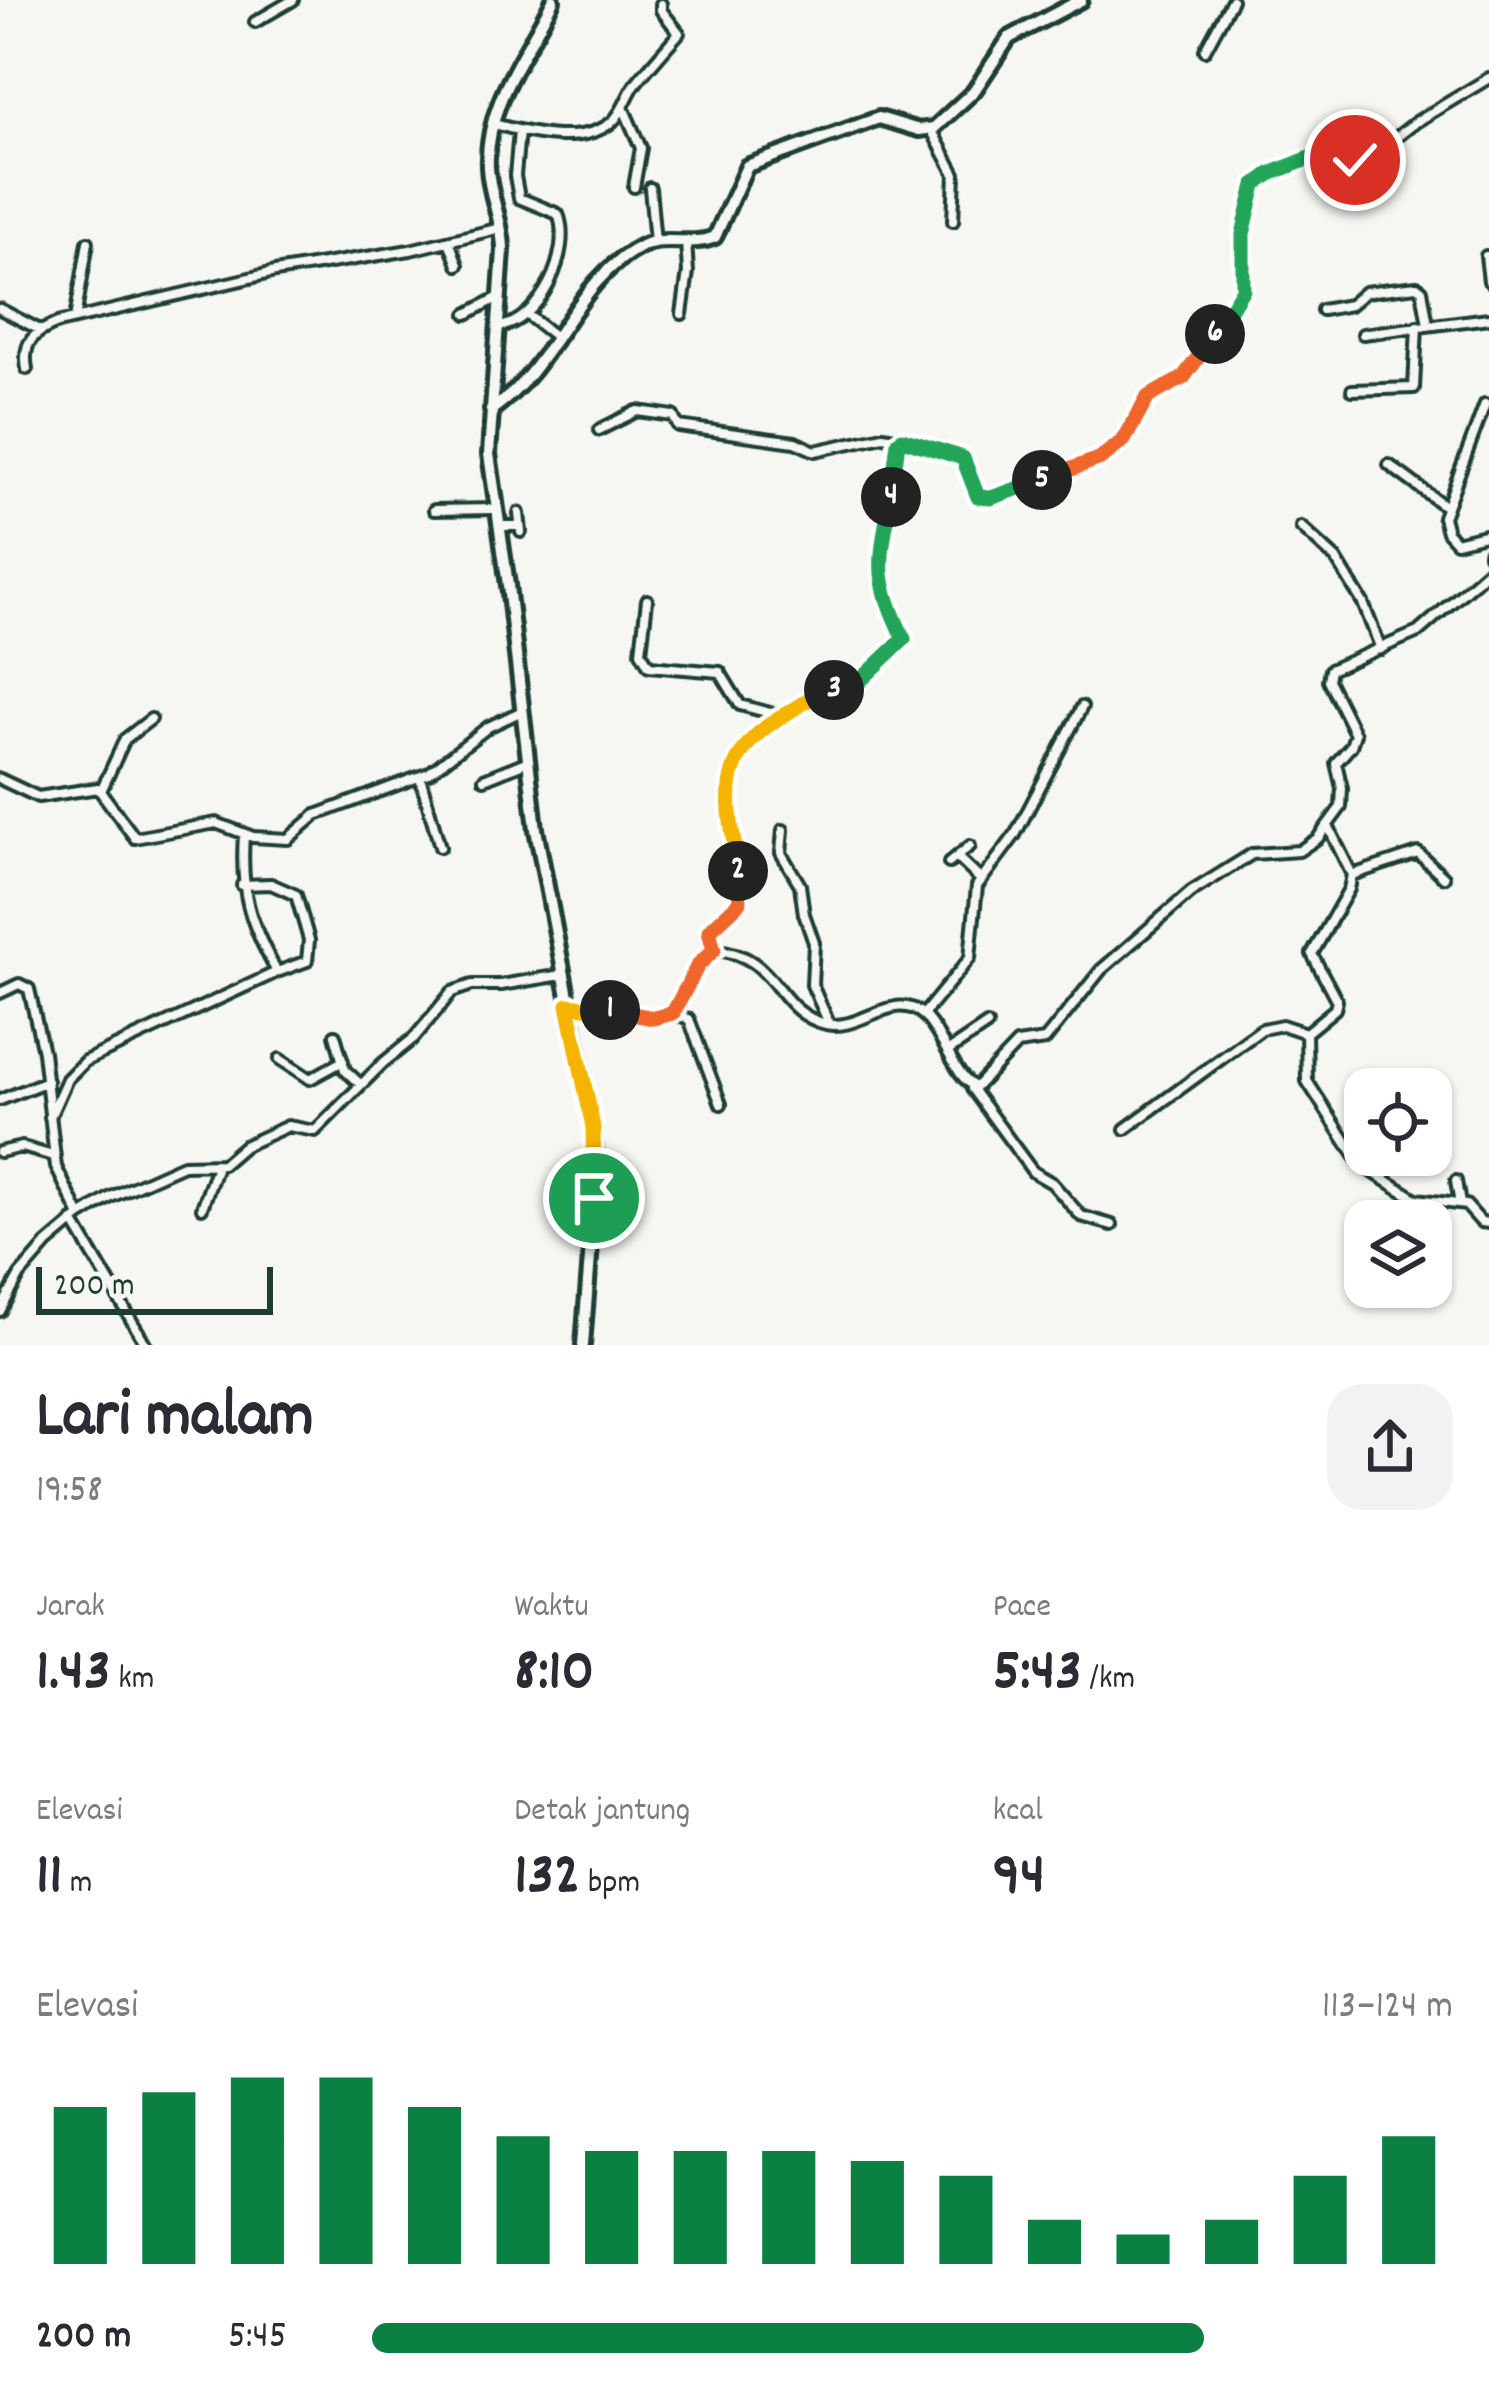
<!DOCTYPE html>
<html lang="id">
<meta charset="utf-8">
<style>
:root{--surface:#fff;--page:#f2f2f3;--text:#2b2b33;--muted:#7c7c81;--accent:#0b8043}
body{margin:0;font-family:Dekko,sans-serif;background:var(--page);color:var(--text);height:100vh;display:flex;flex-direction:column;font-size:45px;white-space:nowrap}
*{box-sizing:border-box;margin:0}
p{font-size:39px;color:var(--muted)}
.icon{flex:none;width:66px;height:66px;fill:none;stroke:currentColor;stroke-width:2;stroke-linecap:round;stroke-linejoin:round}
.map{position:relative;height:1345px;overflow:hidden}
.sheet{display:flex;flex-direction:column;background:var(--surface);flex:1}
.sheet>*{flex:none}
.tools{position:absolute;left:1344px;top:1068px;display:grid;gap:24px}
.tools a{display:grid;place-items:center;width:108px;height:108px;border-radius:24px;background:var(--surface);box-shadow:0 3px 9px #0004;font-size:60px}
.scale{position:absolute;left:36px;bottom:30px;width:237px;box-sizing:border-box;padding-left:12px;border:6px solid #1f3d34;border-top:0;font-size:33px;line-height:42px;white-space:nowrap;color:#1f3d34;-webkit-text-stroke:9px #f6f6f2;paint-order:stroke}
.pin{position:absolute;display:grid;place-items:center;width:102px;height:102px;color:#fff;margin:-51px;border:6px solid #fff;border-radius:50%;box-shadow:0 3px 12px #0007}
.km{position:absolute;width:60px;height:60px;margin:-30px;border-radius:50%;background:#222;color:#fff;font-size:33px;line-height:60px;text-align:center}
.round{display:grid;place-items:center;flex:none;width:126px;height:126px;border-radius:36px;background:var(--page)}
.head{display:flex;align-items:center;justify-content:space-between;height:204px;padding:0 36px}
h1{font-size:66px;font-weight:700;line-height:90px}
.metrics{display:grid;grid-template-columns:repeat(3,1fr);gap:18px;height:204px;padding:12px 36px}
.metrics div{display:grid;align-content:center}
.metrics b{font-size:60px;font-weight:700}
.metrics small{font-size:33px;font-weight:400}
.metrics p{font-size:33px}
.chart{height:336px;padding:24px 36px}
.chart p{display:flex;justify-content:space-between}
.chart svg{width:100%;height:216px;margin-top:12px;stroke:var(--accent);stroke-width:6}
ul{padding:0 36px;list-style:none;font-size:39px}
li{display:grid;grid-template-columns:192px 144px 1fr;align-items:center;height:90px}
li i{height:30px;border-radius:15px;background:var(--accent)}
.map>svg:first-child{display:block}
</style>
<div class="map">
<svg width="1489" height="1345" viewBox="0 0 1489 1345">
<rect width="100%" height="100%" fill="#f6f6f2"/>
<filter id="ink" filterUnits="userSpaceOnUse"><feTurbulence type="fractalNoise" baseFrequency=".00833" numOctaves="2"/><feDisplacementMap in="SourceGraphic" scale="24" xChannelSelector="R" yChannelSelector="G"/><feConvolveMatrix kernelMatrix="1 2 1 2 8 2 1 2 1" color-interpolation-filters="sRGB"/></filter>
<g filter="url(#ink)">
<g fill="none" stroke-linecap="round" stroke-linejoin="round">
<g stroke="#1f3d34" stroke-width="16">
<path id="street" d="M255 22 293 0
M1205 50 1232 0
M623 107 641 148 634 187
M494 124C528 133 581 147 612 122 624 111 627 95 636 83 650 66 665 49 679 33L661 10V4
M931 129 955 174 953 221
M650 188 655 242
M449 241 458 265
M1486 256 1489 281
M0 309 40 330
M1322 310 1350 305 1365 292 1417 286 1422 290 1428 325
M467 314 499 297
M526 314 557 338
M682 314 688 272 686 242
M75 319 88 242
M498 327C540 323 573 251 558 214L519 198 515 176 519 131
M1363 334 1489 318
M27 369C22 342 34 332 58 323L275 272 410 250 501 228
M1352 390 1414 388 1417 326
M1485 404 1443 517 1447 532 1456 542 1489 534
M599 430 637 411 673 416 678 426 795 442 815 451 883 436 900 439
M1389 465 1446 507
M434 510 496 509
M519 513 521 532
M500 526H520
M1301 527 1336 559 1363 603 1381 649
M1489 553V555
M647 600 641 652 649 666 720 672 740 705 781 716
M420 777 440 847
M0 779 38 797 98 788 135 838 216 823 253 837 288 839 316 815 429 773 488 727 520 712
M484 779 526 762
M101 791 125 739 151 719
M1328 826 1352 875 1349 889 1312 954 1337 1001 1335 1009 1306 1033 1307 1081 1361 1165 1416 1199 1466 1205 1481 1222 1489 1223
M783 830 781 853 800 885 804 914 814 943 812 985 829 1023
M959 859 981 880
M949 863 970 846
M1352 875 1418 853 1444 877
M242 885 271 884 296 895 309 940 307 961 277 972C249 922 240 892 244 835
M714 950 709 931 742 896 729 799 738 755 747 741 802 702 854 686 904 639 886 603 880 571 900 439 942 448 963 458 974 492 984 498 1095 460 1124 440 1148 397 1183 378 1239 298 1244 276 1243 234 1255 185 1270 174 1327 151 1338 161 1357 160 1383 148 1416 122 1489 78
M0 993 19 984 29 989 43 1052 56 1167 80 1216
M570 1005 665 1017C691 1002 689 967 714 950 779 954 774 1012 826 1024 860 1032 894 989 923 1015 943 1033 956 1081 976 1087L1017 1044 1045 1040 1101 970 1191 892 1252 854 1299 851 1318 838 1341 807 1342 788 1336 763 1351 746 1355 734 1328 680 1330 670 1418 632 1489 570
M674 1014 689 1019 721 1104
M923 1015 970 958 977 886 1015 835 1082 707
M335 1035 345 1070 361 1085
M950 1050 987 1025
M280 1059 310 1079 343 1061
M972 1089 1033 1172 1052 1183 1081 1216 1112 1225
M0 1100 47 1081
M50 1117 67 1079 85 1061 277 972
M1125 1129 1262 1029 1282 1025 1306 1033
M0 1152 22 1147 53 1156
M1456 1181 1460 1204
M202 1208 217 1166
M73 1221 146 1345
M1431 1228 1436 1203
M0 1311 20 1275 47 1244 80 1216 111 1197 183 1165 223 1164 244 1146 288 1126 315 1131 383 1063 414 1038 452 992 472 985H501L562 975"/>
</g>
<g stroke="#1f3d34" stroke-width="20">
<path id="secondary" d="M553 0C527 53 485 104 488 167 489 196 503 221 503 250L489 454 508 585 536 829 593 1127 597 1169 583 1345
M491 410C556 367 574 279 642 246 664 235 692 247 715 237L747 166 879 118 919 130 934 128 974 91 1009 38 1081 0"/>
</g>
<use href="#street" stroke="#f6f6f2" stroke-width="8"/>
<use href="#secondary" stroke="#f6f6f2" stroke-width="10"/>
</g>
</g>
<g fill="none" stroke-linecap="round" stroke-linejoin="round" filter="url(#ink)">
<g stroke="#fff" stroke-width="24">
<path id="split-1" d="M594 1198 593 1127 568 1005 610 1010"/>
</g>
<g stroke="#fff" stroke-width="24">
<path id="split-2" d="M610 1010 654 1018 673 1013 698 965 714 950 709 931 740 902 738 871"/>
</g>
<g stroke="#fff" stroke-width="24">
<path id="split-3" d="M738 871C730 806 712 762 776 720 796 708 811 696 834 690"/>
</g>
<g stroke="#fff" stroke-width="24">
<path id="split-4" d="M834 690 858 683 904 639C874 577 879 564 891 497"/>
</g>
<g stroke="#fff" stroke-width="24">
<path id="split-5" d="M891 497 898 442 902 439 963 458 978 497 991 498 1042 480"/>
</g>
<g stroke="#fff" stroke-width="24">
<path id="split-6" d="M1042 480 1101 458 1124 440 1148 397 1183 378 1215 334"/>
</g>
<g stroke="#fff" stroke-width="24">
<path id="split-7" d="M1215 334 1243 289V234L1255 185 1270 174 1327 151 1338 161 1355 160"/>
</g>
<use href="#split-1" stroke="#f5b400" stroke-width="15"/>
<use href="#split-2" stroke="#f0652b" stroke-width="15"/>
<use href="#split-3" stroke="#f5b400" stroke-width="15"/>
<use href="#split-4" stroke="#22a559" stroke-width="15"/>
<use href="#split-5" stroke="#22a559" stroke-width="15"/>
<use href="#split-6" stroke="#f0652b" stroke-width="15"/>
<use href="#split-7" stroke="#22a559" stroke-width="15"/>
</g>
</svg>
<div class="tools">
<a><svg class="icon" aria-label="locate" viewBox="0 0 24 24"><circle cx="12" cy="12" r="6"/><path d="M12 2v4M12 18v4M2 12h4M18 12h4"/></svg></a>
<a><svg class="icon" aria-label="layers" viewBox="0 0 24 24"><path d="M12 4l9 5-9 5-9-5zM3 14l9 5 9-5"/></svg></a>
</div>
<div class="scale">200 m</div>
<div class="pin" style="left:594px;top:1198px;background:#1e9e55"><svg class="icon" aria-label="arrive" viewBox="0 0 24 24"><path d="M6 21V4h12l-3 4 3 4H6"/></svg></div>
<div class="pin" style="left:1355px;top:160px;background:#d93025"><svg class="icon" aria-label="check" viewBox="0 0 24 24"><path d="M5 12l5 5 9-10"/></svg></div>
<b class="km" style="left:610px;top:1010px">1</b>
<b class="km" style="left:738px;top:871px">2</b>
<b class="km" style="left:834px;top:690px">3</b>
<b class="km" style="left:891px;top:497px">4</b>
<b class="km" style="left:1042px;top:480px">5</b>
<b class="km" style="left:1215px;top:334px">6</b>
</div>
<section class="sheet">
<div class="head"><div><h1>Lari malam</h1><p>19:58</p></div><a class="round"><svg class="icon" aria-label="share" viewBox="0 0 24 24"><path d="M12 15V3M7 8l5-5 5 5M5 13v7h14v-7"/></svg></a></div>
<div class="metrics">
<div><p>Jarak</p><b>1.43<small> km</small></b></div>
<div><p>Waktu</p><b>8:10</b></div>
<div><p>Pace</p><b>5:43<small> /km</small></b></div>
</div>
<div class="metrics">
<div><p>Elevasi</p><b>11<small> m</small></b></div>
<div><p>Detak jantung</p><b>132<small> bpm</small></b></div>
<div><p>kcal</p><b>94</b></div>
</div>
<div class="chart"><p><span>Elevasi</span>113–124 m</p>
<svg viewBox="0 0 160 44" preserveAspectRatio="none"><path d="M5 44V12M15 44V9M25 44V6M35 44V6M45 44V12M55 44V18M65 44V21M75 44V21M85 44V21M95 44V23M105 44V26M115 44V35M125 44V38M135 44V35M145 44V26M155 44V18"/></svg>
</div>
<ul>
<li><b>200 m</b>5:45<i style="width:77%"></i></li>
</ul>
</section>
